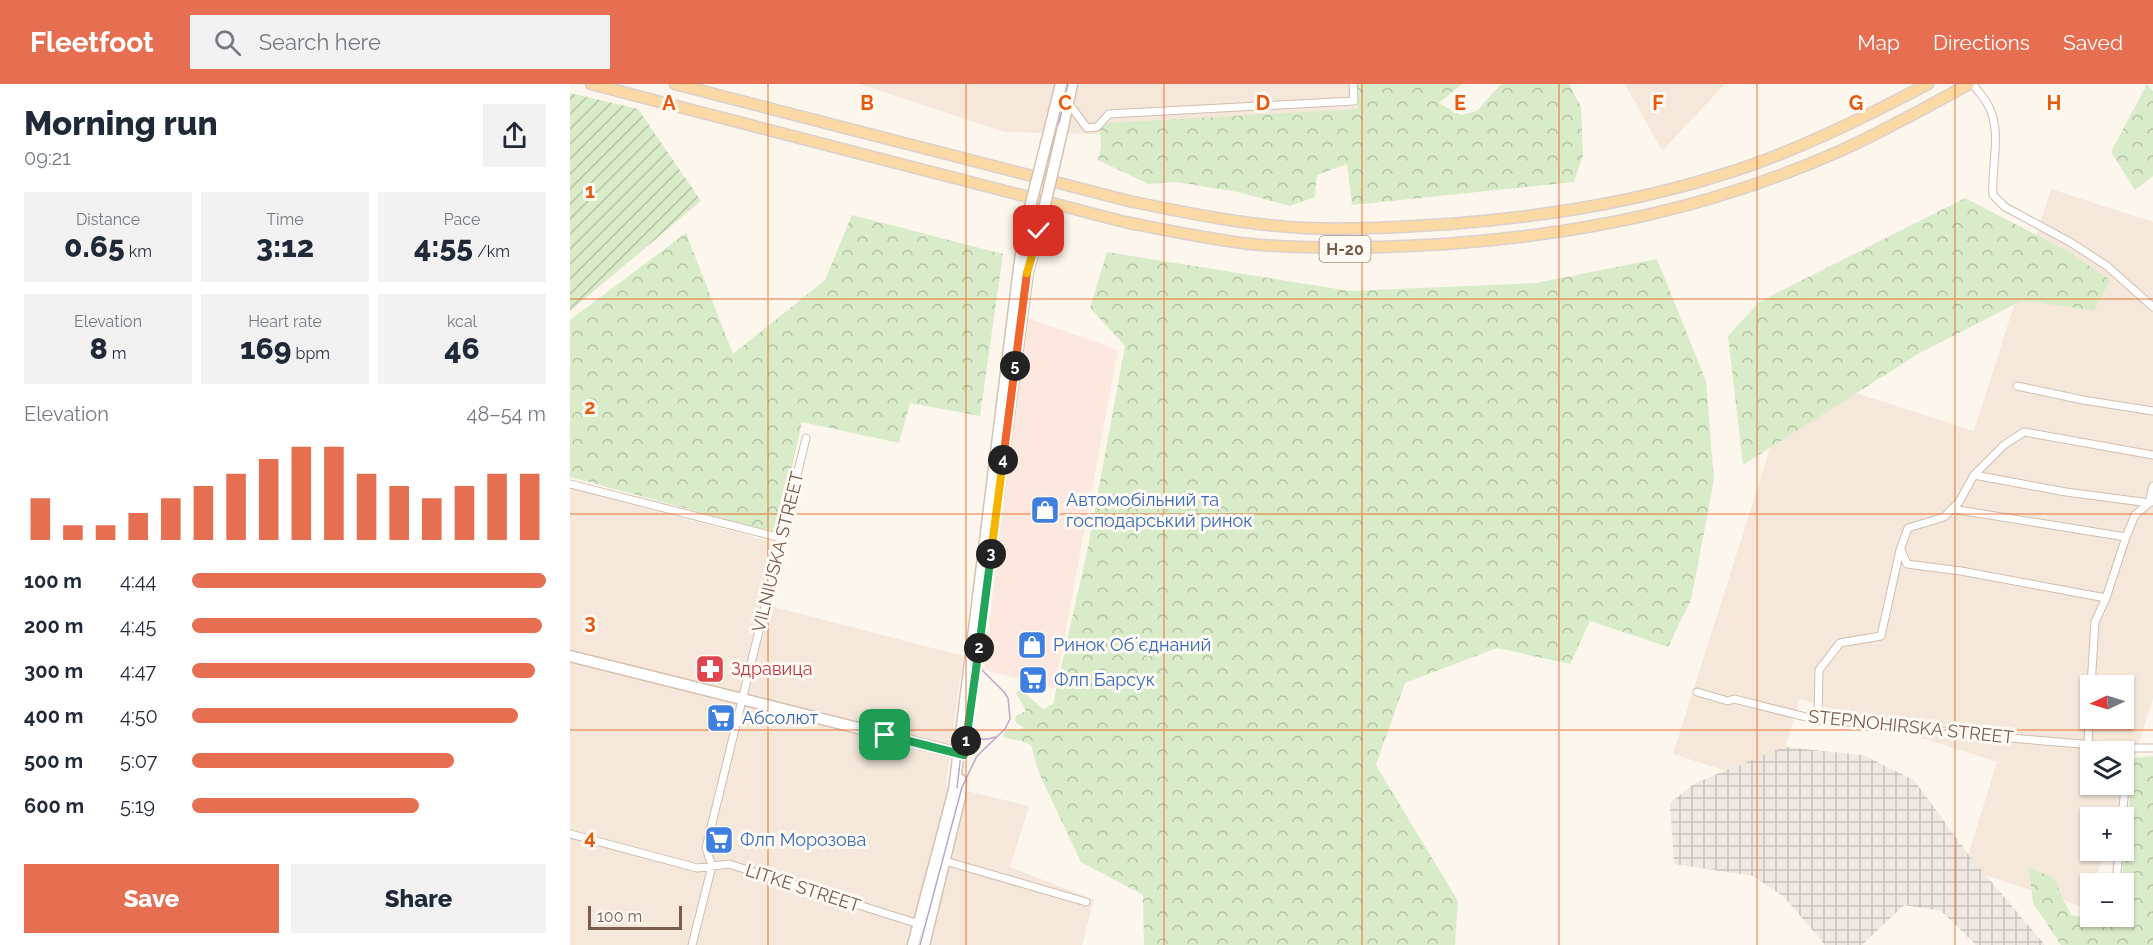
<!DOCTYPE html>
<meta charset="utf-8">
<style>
:root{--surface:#fff;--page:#f2f2f3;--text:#1f2937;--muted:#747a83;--accent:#e76f51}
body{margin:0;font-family:Raleway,sans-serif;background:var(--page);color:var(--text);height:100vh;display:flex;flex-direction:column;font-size:22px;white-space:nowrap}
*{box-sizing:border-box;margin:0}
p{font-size:20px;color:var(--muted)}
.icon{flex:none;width:33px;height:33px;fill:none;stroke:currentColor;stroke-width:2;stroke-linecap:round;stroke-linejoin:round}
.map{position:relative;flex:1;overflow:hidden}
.drawer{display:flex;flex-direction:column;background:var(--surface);width:570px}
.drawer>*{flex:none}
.needle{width:39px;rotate:266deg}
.fabs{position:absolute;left:1510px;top:591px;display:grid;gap:12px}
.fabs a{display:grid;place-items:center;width:54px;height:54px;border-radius:0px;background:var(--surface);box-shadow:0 2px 4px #0004;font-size:30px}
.scale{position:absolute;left:18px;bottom:15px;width:94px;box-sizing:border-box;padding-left:6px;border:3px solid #7a5c4d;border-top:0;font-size:16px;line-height:21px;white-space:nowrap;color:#7a5c4d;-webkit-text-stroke:4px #fffaf3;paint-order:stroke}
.pin{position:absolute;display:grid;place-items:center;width:51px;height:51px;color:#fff;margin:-26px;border-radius:12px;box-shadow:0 3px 9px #0006}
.km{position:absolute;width:30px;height:30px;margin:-15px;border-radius:50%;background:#222;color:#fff;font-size:16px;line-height:30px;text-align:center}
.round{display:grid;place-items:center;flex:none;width:63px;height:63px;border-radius:0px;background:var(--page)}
.overview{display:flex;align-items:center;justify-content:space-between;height:102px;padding:0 24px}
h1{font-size:33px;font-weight:800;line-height:45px}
.metrics{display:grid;grid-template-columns:repeat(3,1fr);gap:9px;height:102px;padding:6px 24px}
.metrics div{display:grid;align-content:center;border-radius:0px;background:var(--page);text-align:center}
.metrics b{font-size:30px;font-weight:800}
.metrics small{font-size:16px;font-weight:400}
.metrics p{font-size:16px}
.chart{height:168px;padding:12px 24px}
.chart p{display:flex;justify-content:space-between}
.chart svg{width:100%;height:108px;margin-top:6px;stroke:var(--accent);stroke-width:6}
.primary-button{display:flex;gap:12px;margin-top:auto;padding:12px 24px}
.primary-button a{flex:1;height:69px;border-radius:0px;background:var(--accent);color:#fff;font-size:24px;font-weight:800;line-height:69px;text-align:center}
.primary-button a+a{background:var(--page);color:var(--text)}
ul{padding:0 24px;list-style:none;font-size:20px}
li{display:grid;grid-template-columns:96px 72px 1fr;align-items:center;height:45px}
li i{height:15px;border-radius:8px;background:var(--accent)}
header{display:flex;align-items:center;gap:36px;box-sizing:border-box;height:84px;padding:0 30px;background:var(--accent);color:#fff}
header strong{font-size:28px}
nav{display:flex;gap:33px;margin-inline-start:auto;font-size:21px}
.search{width:420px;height:54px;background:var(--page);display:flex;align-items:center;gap:15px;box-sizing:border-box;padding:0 21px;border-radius:0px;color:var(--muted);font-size:22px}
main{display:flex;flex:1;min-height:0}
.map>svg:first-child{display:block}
</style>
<header>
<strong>Fleetfoot</strong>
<div class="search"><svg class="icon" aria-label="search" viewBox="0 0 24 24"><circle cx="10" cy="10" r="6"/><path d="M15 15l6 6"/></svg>Search here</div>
<nav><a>Map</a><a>Directions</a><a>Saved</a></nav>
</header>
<main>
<section class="drawer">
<div class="overview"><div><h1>Morning run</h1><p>09:21</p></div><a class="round"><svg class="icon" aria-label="share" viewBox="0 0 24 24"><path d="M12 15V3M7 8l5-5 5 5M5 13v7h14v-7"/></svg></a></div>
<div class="metrics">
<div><p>Distance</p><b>0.65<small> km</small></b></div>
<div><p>Time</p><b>3:12</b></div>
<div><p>Pace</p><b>4:55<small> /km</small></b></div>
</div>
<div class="metrics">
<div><p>Elevation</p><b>8<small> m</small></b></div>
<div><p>Heart rate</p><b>169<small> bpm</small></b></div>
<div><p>kcal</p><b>46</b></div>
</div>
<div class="chart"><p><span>Elevation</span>48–54 m</p>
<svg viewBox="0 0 160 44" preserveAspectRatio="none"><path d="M5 44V27M15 44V38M25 44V38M35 44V33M45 44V27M55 44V22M65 44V17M75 44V11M85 44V6M95 44V6M105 44V17M115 44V22M125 44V27M135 44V22M145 44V17M155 44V17"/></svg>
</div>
<ul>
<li><b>100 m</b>4:44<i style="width:100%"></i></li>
<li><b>200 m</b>4:45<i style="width:99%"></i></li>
<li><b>300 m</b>4:47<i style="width:97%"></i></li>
<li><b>400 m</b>4:50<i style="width:92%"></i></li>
<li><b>500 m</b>5:07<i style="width:74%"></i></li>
<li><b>600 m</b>5:19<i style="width:64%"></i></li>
</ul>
<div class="primary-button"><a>Save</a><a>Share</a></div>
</section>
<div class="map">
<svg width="1583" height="861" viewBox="0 0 1583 861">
<defs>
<pattern id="industrial-grid" width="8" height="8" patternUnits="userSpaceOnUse" patternTransform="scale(1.5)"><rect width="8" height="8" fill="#efe9e4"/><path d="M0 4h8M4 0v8" fill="none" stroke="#c7c0bb"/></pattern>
<pattern id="forest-crowns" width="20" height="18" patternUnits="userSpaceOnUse" patternTransform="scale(1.5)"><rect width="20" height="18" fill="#d8ecc9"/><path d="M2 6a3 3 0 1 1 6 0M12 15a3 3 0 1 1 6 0" fill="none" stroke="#b4c2a5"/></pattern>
<pattern id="garden-furrows" width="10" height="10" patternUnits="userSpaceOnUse" patternTransform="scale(1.5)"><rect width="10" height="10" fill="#d8ecc9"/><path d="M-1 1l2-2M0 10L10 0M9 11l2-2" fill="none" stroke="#b4c2a5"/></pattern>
</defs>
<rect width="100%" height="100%" fill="#fdf6ec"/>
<path fill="#f5e8da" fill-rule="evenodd" d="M289 0H786L787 56 435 48Z
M1055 0H1155L1092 67Z
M1481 105 1583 138V614L1545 733 1521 734V766L1535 767 1524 799 1521 800V809L1516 824 1394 784 1427 678 1230 615 1203 702 1103 670 1224 289 1404 347ZM1521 602H1554V634H1521ZM1521 668H1554V700H1521Z
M0 405 204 458 189 519 393 572 376 702 459 722 440 783 524 816 512 861H0Z"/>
<path fill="#fde8e0" d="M455 233 548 266 485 604 414 586Z"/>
<path fill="url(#industrial-grid)" d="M1214 663 1293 671 1344 696 1401 774 1475 861H1406L1371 827 1334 821 1292 861H1255L1214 813 1183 792 1104 780 1100 719 1125 699Z"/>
<path fill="url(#forest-crowns)" d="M787 0H892L869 19 891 31 907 27 931 0H999L1011 23 1013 71 1004 98 782 121 777 80 747 91 745 113 720 122 668 108 606 98 578 100 528 76 531 64 530 41 540 39 787 25Z
M1577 0 1583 7V92L1565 106 1541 68Z
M1395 114 1501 169 1540 196 1524 227 1453 216 1348 270 1173 381 1158 252 1189 218Z
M282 131 433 170 410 332 340 319 329 359 232 338 207 449 0 393V236L116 149 163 270 255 196Z
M537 168 780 207 966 199 1087 175 1136 297 1144 396 1121 516 1098 563 1020 537 1000 580 927 564 835 599 806 681 888 817 885 861H574L573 811 511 778 469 689 461 661 451 657 435 654 433 651 438 645 449 646 454 644 447 640 445 636 446 632 456 627 446 609 449 606 452 607 473 625 483 620 518 463 555 262 520 224Z
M1583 672V861H1491L1463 819 1459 784 1483 793 1501 831 1526 835 1527 833 1554 832V800L1551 799 1564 674Z"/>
<path fill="url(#garden-furrows)" d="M0 9 68 25 131 117 0 227Z"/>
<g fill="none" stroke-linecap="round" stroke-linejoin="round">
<g stroke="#d1beb0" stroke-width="9">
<path id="street" d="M1403 0C1408 8 1415 14 1419 23 1432 48 1421 84 1423 111L1435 123 1500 158 1537 182 1583 223
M496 23 503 25 517 44 527 43 539 30 784 17 783 0
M1447 302 1513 316 1583 327
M1404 391 1496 408 1580 419
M0 400 211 454
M1382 425 1556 453
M1331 466 1337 480 1391 487 1536 514
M1521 602 1525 538 1536 514 1556 453 1565 431 1579 419 1583 402
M1127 608 1158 617 1164 615 1248 636 1322 641 1404 651 1559 664H1583
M1248 636 1249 586 1270 559 1311 552 1330 466 1338 444 1374 433 1389 418 1404 391 1434 361 1454 348 1583 371
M1518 660 1521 606
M1552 734 1559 664
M0 750 127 784 159 780 352 841
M375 777 516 818
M1546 798 1549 766
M122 861 142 782 136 764 236 354"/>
</g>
<g stroke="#d6c0b0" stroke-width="13">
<path id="secondary" d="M481 40 491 0
M493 43 502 0
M0 572 392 670
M403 600 458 187
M343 861 384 706 449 184
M354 861 390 713 391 696"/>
</g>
<g stroke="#dad1cd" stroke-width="13">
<path id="primary" d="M21 0 555 138C596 146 638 155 680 160 745 166 810 164 875 160 1015 150 1141 124 1270 67 1314 47 1357 23 1399 0
M105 0 559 117C617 129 675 141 734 144 782 146 831 143 879 140 971 133 1062 119 1151 91 1223 69 1291 35 1358 0"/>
</g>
<use href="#street" stroke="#fff" stroke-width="7"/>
<use href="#secondary" stroke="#fff" stroke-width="10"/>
<use href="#primary" stroke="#fbd9a5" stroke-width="10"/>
<path stroke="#b9a8c9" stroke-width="1.5" d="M394 636C397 653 410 659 425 653
M387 704 403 567
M350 861 392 703 407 672 435 645 440 635 438 614 434 608 412 586 406 563 455 186 498 0"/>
<g stroke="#d6c0b0" stroke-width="13" stroke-linecap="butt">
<path id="secondary-bridge" d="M449 184 455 143 481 40
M458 187 469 147 493 43"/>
</g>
<use href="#secondary-bridge" stroke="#fff" stroke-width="10"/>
</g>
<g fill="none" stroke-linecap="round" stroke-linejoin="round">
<g stroke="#fff" stroke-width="12">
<path id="split-1" d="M315 651 394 671 396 657"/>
</g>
<g stroke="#fff" stroke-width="12">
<path id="split-2" d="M396 657 409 564"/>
</g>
<g stroke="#fff" stroke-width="12">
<path id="split-3" d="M409 564 421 470"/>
</g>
<g stroke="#fff" stroke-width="12">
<path id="split-4" d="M421 470 433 376"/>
</g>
<g stroke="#fff" stroke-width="12">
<path id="split-5" d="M433 376 445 282"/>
</g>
<g stroke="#fff" stroke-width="12">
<path id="split-6" d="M445 282 457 189"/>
</g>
<g stroke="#fff" stroke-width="12">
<path id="split-7" d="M457 189 469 147"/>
</g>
<use href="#split-1" stroke="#22a559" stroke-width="8"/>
<use href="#split-2" stroke="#22a559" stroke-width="8"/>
<use href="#split-3" stroke="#22a559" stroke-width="8"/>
<use href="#split-4" stroke="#f5b400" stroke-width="8"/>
<use href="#split-5" stroke="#f0652b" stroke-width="8"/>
<use href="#split-6" stroke="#f0652b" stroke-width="8"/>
<use href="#split-7" stroke="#f5b400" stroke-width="8"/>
</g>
<path fill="none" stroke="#e8590c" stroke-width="1.5" stroke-opacity="0.55" d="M198 0V861M396 0V861M594 0V861M792 0V861M989 0V861M1187 0V861M1385 0V861M0 215H1583M0 430H1583M0 646H1583"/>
<defs>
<g id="shop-square" transform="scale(1.5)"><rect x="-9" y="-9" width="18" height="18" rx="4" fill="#3f7fe0" stroke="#fffaf3"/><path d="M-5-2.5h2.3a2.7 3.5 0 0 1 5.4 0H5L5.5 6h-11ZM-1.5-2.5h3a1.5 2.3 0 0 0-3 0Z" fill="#fff"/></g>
<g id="pharmacy-square" transform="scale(1.5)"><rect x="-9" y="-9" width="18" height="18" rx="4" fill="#e0444e" stroke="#fffaf3"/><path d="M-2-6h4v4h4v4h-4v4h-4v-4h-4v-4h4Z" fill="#fff"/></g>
<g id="supermarket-square" transform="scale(1.5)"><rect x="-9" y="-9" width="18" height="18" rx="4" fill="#3f7fe0" stroke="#fffaf3"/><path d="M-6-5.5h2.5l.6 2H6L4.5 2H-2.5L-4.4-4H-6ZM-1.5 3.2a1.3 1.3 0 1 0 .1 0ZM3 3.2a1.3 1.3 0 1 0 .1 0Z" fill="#fff"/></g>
</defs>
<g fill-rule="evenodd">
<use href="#shop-square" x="475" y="426"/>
<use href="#shop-square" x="462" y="561"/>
<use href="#pharmacy-square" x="140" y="585"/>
<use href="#supermarket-square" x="463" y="596"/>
<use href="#supermarket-square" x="151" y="634"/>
<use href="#supermarket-square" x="149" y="756"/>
</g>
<g text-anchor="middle" stroke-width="6" stroke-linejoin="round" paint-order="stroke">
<rect fill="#fffaf3" stroke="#a28b7f" stroke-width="1.5" x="749.5" y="152" width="51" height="26" rx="4.5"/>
<g font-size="16" font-weight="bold" fill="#7a5c4d">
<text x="775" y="171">Н-20</text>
</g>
<g font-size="18" fill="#366cbe" stroke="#fffaf3" text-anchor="start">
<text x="496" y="422">Автомобільний та<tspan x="496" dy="21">господарський ринок</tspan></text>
<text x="483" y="567">Ринок Обʼєднаний</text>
<text x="484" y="602">Флп Барсук</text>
<text x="172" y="640">Абсолют</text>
<text x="170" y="762">Флп Морозова</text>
</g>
<g font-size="18" fill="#7a5c4d" stroke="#fffaf3">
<text transform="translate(208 468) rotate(-76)" y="6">VILNIUSKA STREET</text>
<text transform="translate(1341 643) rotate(6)" y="6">STEPNOHIRSKA STREET</text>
<text transform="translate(233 804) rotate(18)" y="6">LITKE STREET</text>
</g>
<g font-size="18" fill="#be3a42" stroke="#fffaf3" text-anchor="start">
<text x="161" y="591">Здравица</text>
</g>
</g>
<g font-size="20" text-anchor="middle" font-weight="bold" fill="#e8590c" stroke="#fffaf3" stroke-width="6" stroke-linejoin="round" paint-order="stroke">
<text x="99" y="26">A</text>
<text x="297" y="26">B</text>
<text x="495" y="26">C</text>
<text x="693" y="26">D</text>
<text x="890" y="26">E</text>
<text x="1088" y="26">F</text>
<text x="1286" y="26">G</text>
<text x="1484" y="26">H</text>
<text x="20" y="114">1</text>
<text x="20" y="330">2</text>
<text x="20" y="545">3</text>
<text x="20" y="760">4</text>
</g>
</svg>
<div class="fabs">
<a><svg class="needle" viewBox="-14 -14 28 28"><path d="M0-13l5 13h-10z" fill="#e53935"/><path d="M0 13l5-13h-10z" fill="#747a83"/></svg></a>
<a><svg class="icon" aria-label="layers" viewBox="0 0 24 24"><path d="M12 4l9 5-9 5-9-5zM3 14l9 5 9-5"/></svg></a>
<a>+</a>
<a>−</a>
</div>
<div class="scale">100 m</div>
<div class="pin" style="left:315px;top:651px;background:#1e9e55"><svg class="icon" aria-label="arrive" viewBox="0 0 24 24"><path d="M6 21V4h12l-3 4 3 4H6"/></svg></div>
<div class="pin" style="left:469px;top:147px;background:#d93025"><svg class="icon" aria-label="check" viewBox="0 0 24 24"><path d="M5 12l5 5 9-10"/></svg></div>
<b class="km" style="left:396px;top:657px">1</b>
<b class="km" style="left:409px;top:564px">2</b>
<b class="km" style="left:421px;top:470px">3</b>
<b class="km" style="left:433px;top:376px">4</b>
<b class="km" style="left:445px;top:282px">5</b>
</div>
</main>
